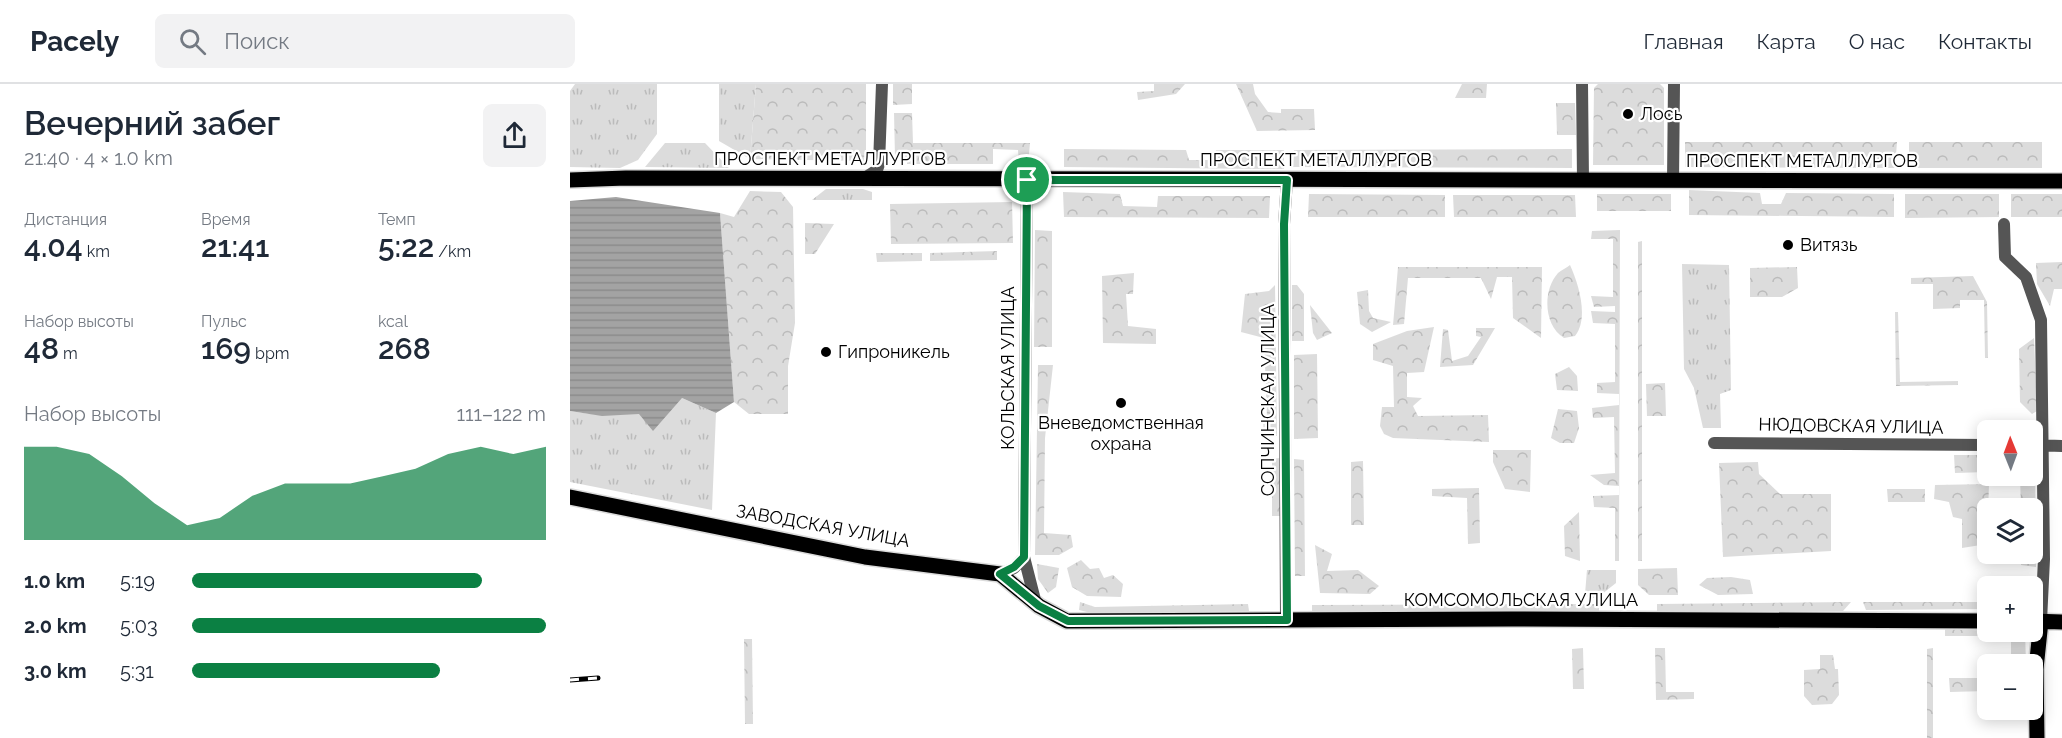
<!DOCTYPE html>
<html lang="ru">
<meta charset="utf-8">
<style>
:root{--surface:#fff;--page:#f2f2f3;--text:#1f2937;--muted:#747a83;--line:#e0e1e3;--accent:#0b8043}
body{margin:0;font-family:Raleway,sans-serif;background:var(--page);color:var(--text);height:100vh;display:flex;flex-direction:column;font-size:22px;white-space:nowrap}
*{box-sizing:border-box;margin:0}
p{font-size:20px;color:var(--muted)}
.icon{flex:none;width:33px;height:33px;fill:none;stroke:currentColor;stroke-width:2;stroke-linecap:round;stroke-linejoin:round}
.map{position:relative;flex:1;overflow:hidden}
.panel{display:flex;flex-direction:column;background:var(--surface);width:570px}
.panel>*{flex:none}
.needle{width:39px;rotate:359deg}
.tools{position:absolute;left:1407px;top:336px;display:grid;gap:12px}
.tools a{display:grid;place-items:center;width:66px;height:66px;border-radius:9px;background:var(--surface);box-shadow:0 3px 15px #0003;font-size:30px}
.pin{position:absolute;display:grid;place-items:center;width:51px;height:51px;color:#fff;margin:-26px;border:3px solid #fff;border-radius:50%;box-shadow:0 2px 6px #0007}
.round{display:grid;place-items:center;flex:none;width:63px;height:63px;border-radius:9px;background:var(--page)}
.head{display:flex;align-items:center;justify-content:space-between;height:102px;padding:0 24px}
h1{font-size:33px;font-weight:600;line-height:45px}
.figures{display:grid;grid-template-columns:repeat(3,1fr);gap:9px;height:102px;padding:6px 24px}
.figures div{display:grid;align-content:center}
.figures b{font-size:30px;font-weight:600}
.figures small{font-size:16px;font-weight:400}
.figures p{font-size:16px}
.chart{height:168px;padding:12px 24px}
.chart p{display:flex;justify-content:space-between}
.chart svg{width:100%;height:108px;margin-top:6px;fill:var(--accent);opacity:.7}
ul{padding:0 24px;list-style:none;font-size:20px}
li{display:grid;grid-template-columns:96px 72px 1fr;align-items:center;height:45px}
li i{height:15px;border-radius:8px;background:var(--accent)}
header{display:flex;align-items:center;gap:36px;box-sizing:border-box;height:84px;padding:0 30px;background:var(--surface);border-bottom:2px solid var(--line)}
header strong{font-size:28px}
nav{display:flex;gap:33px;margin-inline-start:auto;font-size:21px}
.search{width:420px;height:54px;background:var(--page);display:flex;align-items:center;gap:15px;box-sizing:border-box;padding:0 21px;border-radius:9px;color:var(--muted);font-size:22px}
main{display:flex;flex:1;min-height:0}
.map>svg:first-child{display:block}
</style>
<header>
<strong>Pacely</strong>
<div class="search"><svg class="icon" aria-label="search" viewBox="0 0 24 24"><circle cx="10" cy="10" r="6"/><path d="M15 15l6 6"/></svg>Поиск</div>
<nav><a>Главная</a><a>Карта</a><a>О нас</a><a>Контакты</a></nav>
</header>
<main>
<section class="panel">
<div class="head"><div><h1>Вечерний забег</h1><p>21:40 · 4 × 1.0 km</p></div><a class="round"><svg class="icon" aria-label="share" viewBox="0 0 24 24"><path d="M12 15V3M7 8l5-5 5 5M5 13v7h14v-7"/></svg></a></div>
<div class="figures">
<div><p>Дистанция</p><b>4.04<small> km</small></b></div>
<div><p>Время</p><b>21:41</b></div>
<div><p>Темп</p><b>5:22<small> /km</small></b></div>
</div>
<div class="figures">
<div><p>Набор высоты</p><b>48<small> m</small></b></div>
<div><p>Пульс</p><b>169<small> bpm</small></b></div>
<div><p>kcal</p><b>268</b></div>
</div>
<div class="chart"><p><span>Набор высоты</span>111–122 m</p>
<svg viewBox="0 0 160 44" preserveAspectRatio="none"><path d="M0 44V6L10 6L20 9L30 18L40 29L50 38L60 35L70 26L80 21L90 21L100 21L110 18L120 15L130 9L140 6L150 9L160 6V44z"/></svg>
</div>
<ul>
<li><b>1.0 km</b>5:19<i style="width:82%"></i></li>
<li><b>2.0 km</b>5:03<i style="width:100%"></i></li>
<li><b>3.0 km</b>5:31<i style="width:70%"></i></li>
</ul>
</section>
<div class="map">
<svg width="1492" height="654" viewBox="0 0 1492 654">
<defs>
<pattern id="grass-tufts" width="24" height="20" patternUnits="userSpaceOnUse" patternTransform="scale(1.5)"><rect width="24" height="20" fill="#dcdcdc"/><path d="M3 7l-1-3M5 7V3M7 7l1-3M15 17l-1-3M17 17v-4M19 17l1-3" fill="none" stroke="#bbb"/></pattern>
<pattern id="forest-crowns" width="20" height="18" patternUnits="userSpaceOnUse" patternTransform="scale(1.5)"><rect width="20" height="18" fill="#dcdcdc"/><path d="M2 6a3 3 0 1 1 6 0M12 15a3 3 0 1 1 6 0" fill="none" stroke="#bbb"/></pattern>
<pattern id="water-rules" width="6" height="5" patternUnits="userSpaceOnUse" patternTransform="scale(1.5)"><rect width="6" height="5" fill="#a3a3a3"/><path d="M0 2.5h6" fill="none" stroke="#8b8b8b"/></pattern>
</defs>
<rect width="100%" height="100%" fill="#fff"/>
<path fill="url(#grass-tufts)" d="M5 0H87V50L68 76 50 84 0 83V7Z
M149 0H186L180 75 149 57Z
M95 59H135L159 84 75 83Z
M256 105H293L302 108V116H242Z
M1112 180 1159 181 1161 306 1150 310 1151 344H1133L1124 304 1114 285Z
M112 314 146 329 142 426 0 398V327C50 335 66 331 112 314Z
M1017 486H1046V499L1027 514H1019L1015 510Z"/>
<path fill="url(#forest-crowns)" d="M186 0H296V77L180 75Z
M323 0H342V20L323 21Z
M584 0H615L606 10 568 16 567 8 584 7Z
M666 0H683L685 10 698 28 711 29V25H744L745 46 687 47Z
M892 0H917L916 14H885Z
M1028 0H1090L1094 4V81H1023L1024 4Z
M986 19H1005L1006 51H987Z
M324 29H342L343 59H460L458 81 449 82 448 66 423 65V80H337V75L325 73Z
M1115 58H1327L1325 84 1115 83Z
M1339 58H1472V84H1339Z
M494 65 616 66 619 76H644L646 66H714V85L494 83Z
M1002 65V84L723 83 724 66Z
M1119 106 1190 109 1192 120H1211L1216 109 1324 110V133L1119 131Z
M180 107 211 108 223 123 225 239 218 282V330H179L164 318 150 129 164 133Z
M493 108 550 110 553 122 587 123 588 112H700L699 134 494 133Z
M739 110 875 111V133H738Z
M1027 110H1101V127H1027Z
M1335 110H1429V133L1335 134Z
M1441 110H1492V133H1441Z
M883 111H1005L1006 133H884Z
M442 118 443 159 321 160 320 120Z
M235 139 264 140 245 170H235Z
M465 146 482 147V263H464Z
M1050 146 1049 477H1045V424L1024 423 1023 412 1049 411V402L1034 401 1020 391 1045 389 1044 333 1023 334 1022 324 1049 321V310L1027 309V299L1045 298V240L1023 239 1021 227 1045 228V222L1024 223 1021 212 1043 213V155H1021L1022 147Z
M1072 157V477H1068V158Z
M427 167V176L360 177V169Z
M306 169H352V177L307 178Z
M1492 178V205H1484L1480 222 1467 200 1466 179Z
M1000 181C1009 201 1019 234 1005 252L994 254C974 242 972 207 988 189 991 186 997 184 1000 181Z
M828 183H972L971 254 943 234 942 193H927L921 215 911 194H838L834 240 823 241Z
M1227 183 1228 204 1212 213H1180V184Z
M564 189 563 210H556L558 242 586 245V260L533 259 532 192Z
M1403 192 1417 218 1418 274H1415L1414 216H1390V224L1363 225V200H1341V194Z
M705 201 707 352H694L693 335 697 333 694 254 671 248 675 210 699 207Z
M722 201H727L734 210V257H722Z
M798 206 799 227 803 234 821 238 802 248 790 240 787 208Z
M740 221 762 249 747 256 743 249Z
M1325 228H1328L1330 298 1388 297V301L1326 302Z
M864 243 854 288 837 289V313L852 314 843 322 848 332 918 331 919 358 823 354 814 350 810 342 812 323H824L823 282 803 276V260L837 247Z
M906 244H925L903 281 870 283 873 245 878 246 882 277 898 272 911 253 906 252Z
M1464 254 1467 327 1462 330 1450 318 1449 265Z
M747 270 748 354 724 355V271Z
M468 281H483L475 354 474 449 501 451 503 463 489 471H465Z
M999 283 1007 292 1008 307 987 306 985 290Z
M1095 299 1096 332H1077L1076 300Z
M988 325 1007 327 1009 344 1004 359H990L981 354Z
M923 366H961L960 408 935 405 923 378Z
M1463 369H1465L1466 483 1451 481V470H1462V424H1451L1450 392H1462Z
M1384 371H1417V388L1385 389Z
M710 374V432H702V375Z
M724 375 734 376 735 492H725Z
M793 377 794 441H781V378Z
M1188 378 1189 390 1210 410H1261V467L1153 473 1149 379Z
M1419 400 1417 460 1392 464V435L1383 433 1379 418 1364 415 1365 401Z
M909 404 910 459 898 460 897 414 862 412V405Z
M1317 405H1355V418H1318Z
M1009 428 1010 477 995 472 994 442Z
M745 461 762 470 757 487 788 486 809 502 800 510 750 509Z
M511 476 520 485 529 484 534 494 543 491 553 500 551 513 517 512 502 503 497 484Z
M467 480 489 484 486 503 478 509 468 495Z
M1107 484 1108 511H1079L1068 501V485Z
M1161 493 1180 496 1183 510 1148 511 1129 501 1137 494Z
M510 518 525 523 678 520 679 527 525 530 509 526Z
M1281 518 1273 527 1087 528V520Z
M1293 518H1417V525L1296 526Z
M1029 520V530C1006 530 975 522 955 530H742V521Z
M1375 545 1455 548 1456 580H1441V552H1375Z
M174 555H182L183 640H175Z
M1013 564 1014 605H1003L1002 565Z
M1085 564H1095L1096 608H1124V615L1086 616Z
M1363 564V654H1357V565Z
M1250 571H1263L1265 585H1268L1269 611 1262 620 1242 621 1234 612V586L1250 585Z
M1379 594H1417V607L1380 608Z"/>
<path fill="url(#water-rules)" d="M46 113 150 129 164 318 146 329 112 314 83 347 69 330 32 332 0 327V117Z"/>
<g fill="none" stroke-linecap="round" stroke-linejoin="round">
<g stroke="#dbdbdb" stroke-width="18">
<path id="major" d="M0 96 56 94 1492 97
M0 413 295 473 430 490 469 522 497 537 941 535 1418 537
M1462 537 1492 538
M1467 654 1466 585 1471 537"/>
</g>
<path stroke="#555" stroke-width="12" d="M1012 0 1013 96
M293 95 307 86 309 80 312 0
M457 96 454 473 466 520
M1103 97 1104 0
M1434 140 1435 173 1456 193 1471 236 1474 475 1471 537
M1144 359 1418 361
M1462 361 1492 362
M430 490 444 484 454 473
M716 536 714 140 717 96"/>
<use href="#major" stroke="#000" stroke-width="15"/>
<g stroke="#000" stroke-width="5">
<path id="rail" d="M0 596 28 594"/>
</g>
<use href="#rail" stroke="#fff" stroke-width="3" stroke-dasharray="9" stroke-linecap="butt"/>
</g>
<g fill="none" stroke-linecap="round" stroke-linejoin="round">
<g stroke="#fff" stroke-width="12">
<path id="route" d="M457 96H717L714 140 717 536 498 537 469 522 430 490 444 483 454 473Z"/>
</g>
<use href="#route" stroke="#0b8043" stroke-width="8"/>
</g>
<g fill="#000" stroke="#fff" stroke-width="2">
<circle cx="1058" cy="30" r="6"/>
<circle cx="1218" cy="161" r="6"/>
<circle cx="256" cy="268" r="6"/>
<circle cx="551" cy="319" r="6"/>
</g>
<g text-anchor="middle" stroke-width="4.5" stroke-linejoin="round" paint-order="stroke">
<g font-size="18" fill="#000" stroke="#fff" text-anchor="start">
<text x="1070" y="36">Лось</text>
<text x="1230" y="167">Витязь</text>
<text x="268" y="274">Гипроникель</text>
<text x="551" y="345" text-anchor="middle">Вневедомственная<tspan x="551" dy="21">охрана</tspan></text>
</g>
<g font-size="18" fill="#000" stroke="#fff">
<text x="260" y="81">ПРОСПЕКТ МЕТАЛЛУРГОВ</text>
<text x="746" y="82">ПРОСПЕКТ МЕТАЛЛУРГОВ</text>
<text x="1232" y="83">ПРОСПЕКТ МЕТАЛЛУРГОВ</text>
<text transform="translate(438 284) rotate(-90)" y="6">КОЛЬСКАЯ УЛИЦА</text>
<text transform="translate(698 316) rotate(-90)" y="6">СОПЧИНСКАЯ УЛИЦА</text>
<text transform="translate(1281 342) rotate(1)" y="6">НЮДОВСКАЯ УЛИЦА</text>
<text transform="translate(253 442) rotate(10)" y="6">ЗАВОДСКАЯ УЛИЦА</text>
<text x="951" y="522">КОМСОМОЛЬСКАЯ УЛИЦА</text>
</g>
</g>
</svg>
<div class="tools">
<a><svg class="needle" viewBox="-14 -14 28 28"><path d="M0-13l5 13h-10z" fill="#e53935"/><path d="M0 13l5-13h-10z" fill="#747a83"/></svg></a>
<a><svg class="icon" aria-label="layers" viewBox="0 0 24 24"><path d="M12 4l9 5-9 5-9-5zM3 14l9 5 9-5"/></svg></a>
<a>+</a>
<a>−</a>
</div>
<div class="pin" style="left:457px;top:96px;background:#1e9e55"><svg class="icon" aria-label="arrive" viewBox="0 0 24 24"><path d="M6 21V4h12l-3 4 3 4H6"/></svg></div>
</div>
</main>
